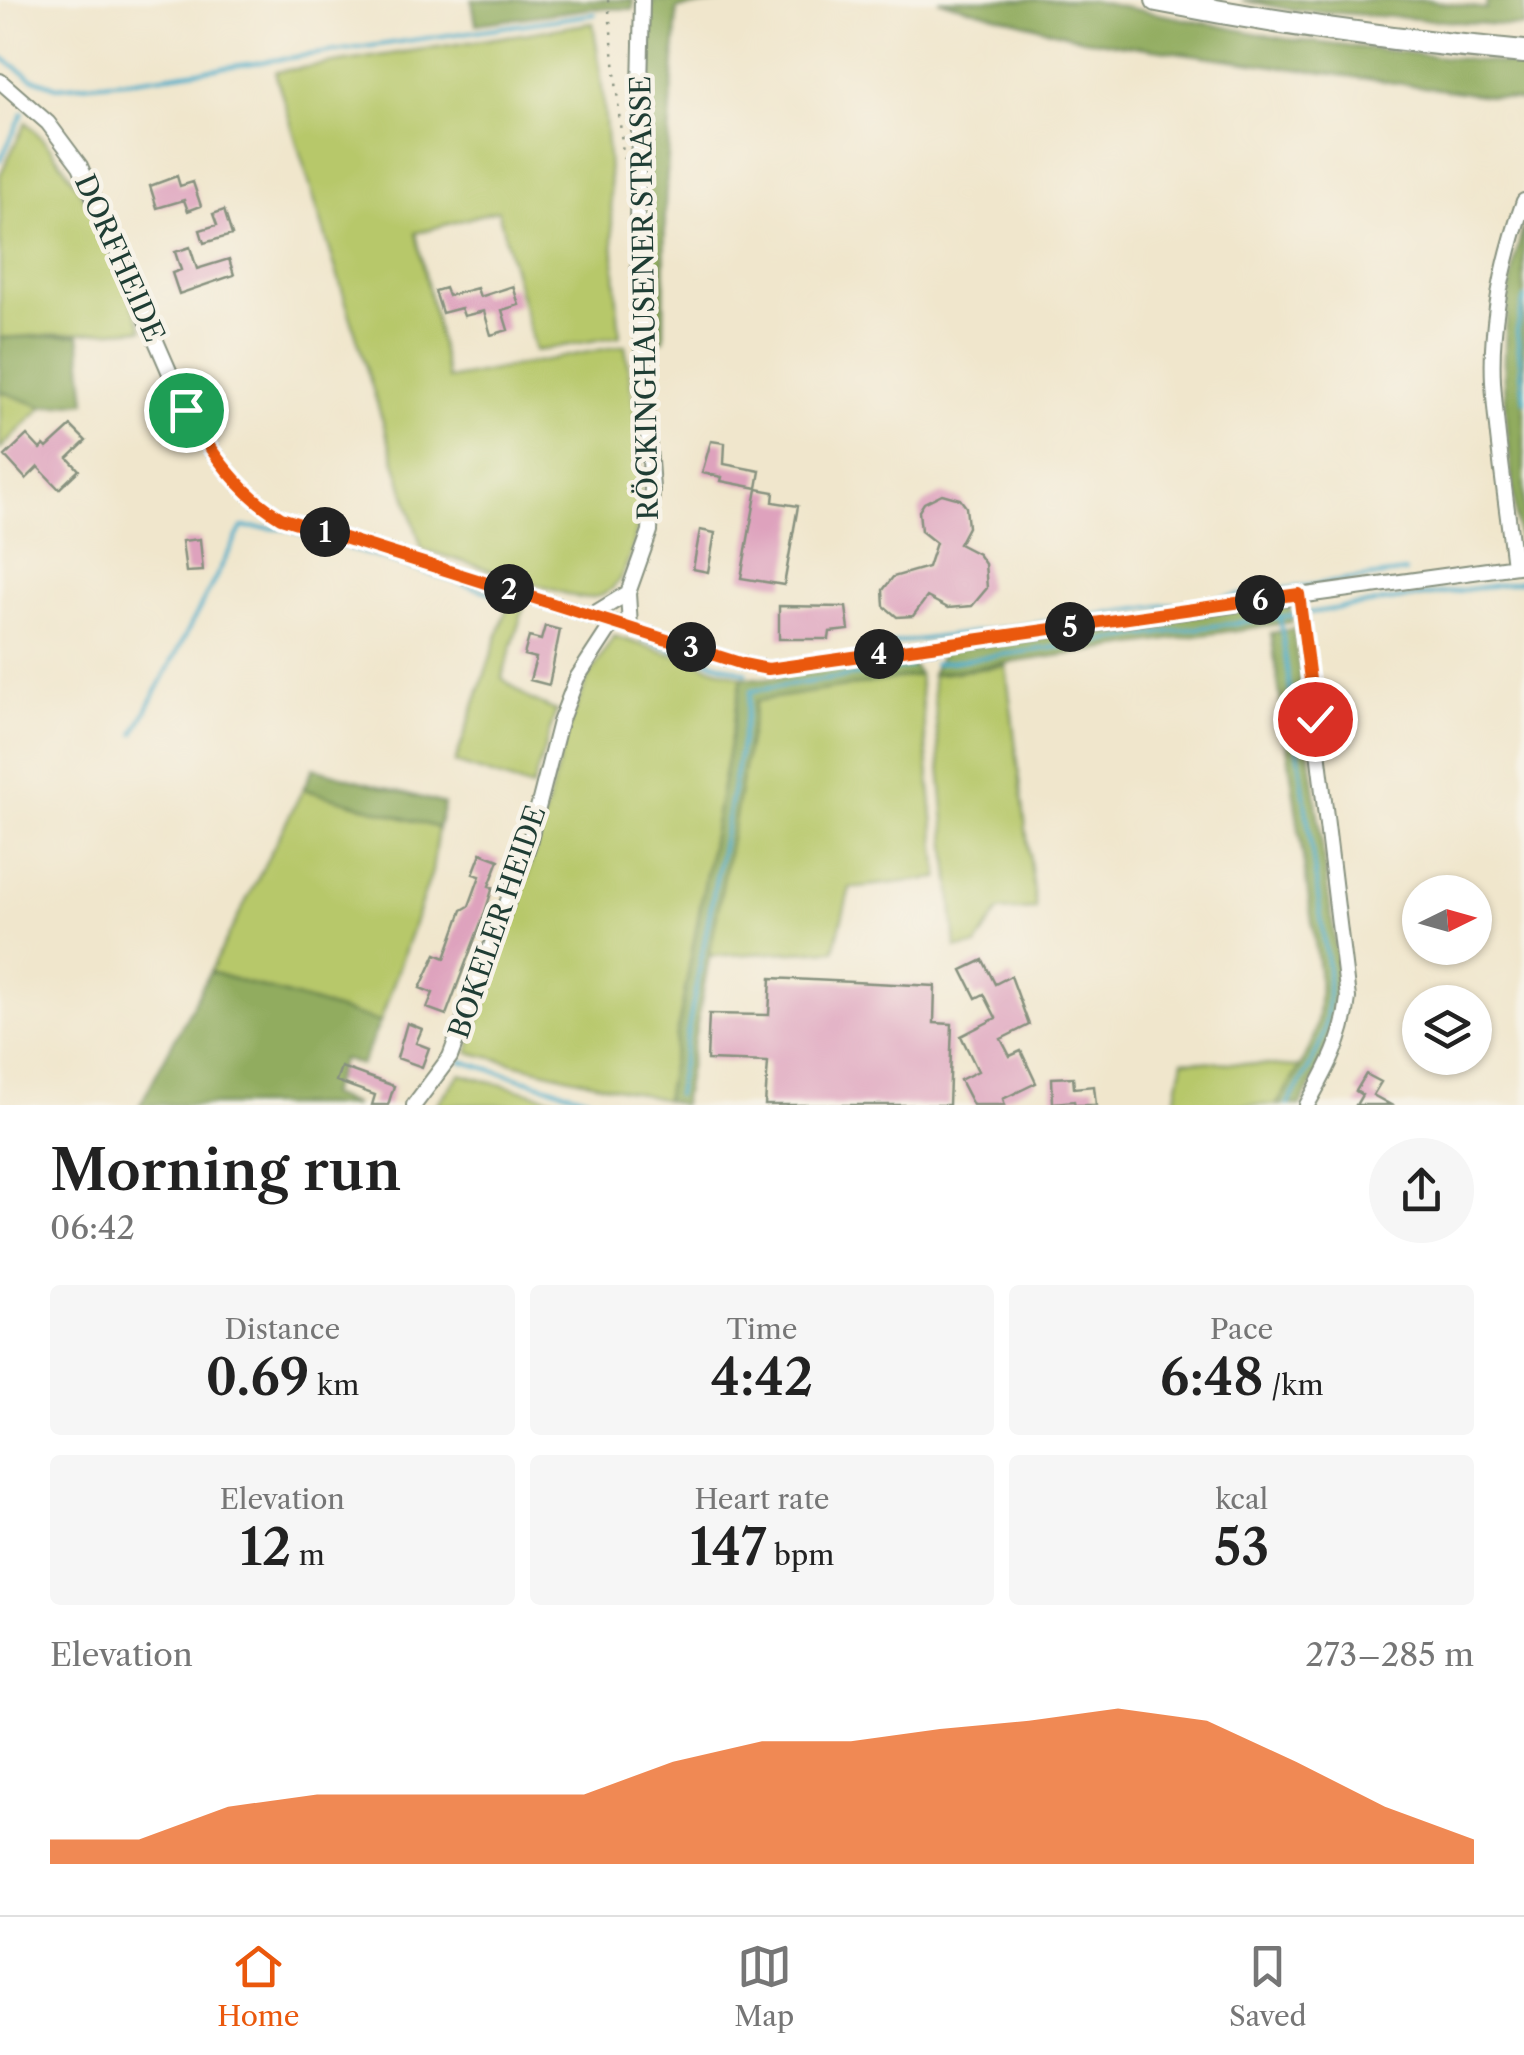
<!DOCTYPE html>
<meta charset="utf-8">
<style>
:root{--surface:#fff;--page:#f6f6f6;--text:#222;--muted:#767676;--line:#e0e0e0;--accent:#ea580c}
body{margin:0;font-family:"Libre Caslon Text",serif;background:var(--page);color:var(--text);height:100vh;display:flex;flex-direction:column;font-size:38px;white-space:nowrap}
*{box-sizing:border-box;margin:0}
p{font-size:32px;color:var(--muted)}
.icon{flex:none;width:55px;height:55px;fill:none;stroke:currentColor;stroke-width:2;stroke-linecap:round;stroke-linejoin:round}
.map{position:relative;height:1105px;overflow:hidden}
.panel{display:flex;flex-direction:column;background:var(--surface);flex:1}
.panel>*{flex:none}
.needle{width:65px;rotate:85deg}
.tools{position:absolute;left:1402px;top:875px;display:grid;gap:20px}
.tools a{display:grid;place-items:center;width:90px;height:90px;border-radius:50%;background:var(--surface);box-shadow:0 2px 8px #0004;font-size:50px}
.pin{position:absolute;display:grid;place-items:center;width:85px;height:85px;color:#fff;margin:-42px;border:5px solid #fff;border-radius:50%;box-shadow:0 2px 10px #0007}
.km{position:absolute;width:50px;height:50px;margin:-25px;border-radius:50%;background:#222;color:#fff;font-size:28px;line-height:50px;text-align:center}
.round{display:grid;place-items:center;flex:none;width:105px;height:105px;border-radius:52px;background:var(--page)}
.headline{display:flex;align-items:center;justify-content:space-between;height:170px;padding:0 50px}
h1{font-size:55px;font-weight:600;line-height:75px}
.figures{display:grid;grid-template-columns:repeat(3,1fr);gap:15px;height:170px;padding:10px 50px}
.figures div{display:grid;align-content:center;border-radius:10px;background:var(--page);text-align:center}
.figures b{font-size:50px;font-weight:600}
.figures small{font-size:28px;font-weight:400}
.figures p{font-size:28px}
.chart{height:280px;padding:20px 50px}
.chart p{display:flex;justify-content:space-between}
.chart svg{width:100%;height:180px;margin-top:10px;fill:var(--accent);opacity:.7}
.dock{display:flex;justify-content:space-around;align-items:center;height:140px;border-top:2px solid var(--line);background:var(--surface);font-size:28px;color:var(--muted)}
.dock a{display:grid;justify-items:center;gap:5px}
.dock .selected{color:var(--accent)}
.map>svg:first-child{display:block}
</style>
<div class="map">
<svg width="1524" height="1105" viewBox="0 0 1524 1105">
<rect width="100%" height="100%" fill="#f7f3e8"/>
<filter id="ink" filterUnits="userSpaceOnUse"><feTurbulence type="fractalNoise" baseFrequency=".01" numOctaves="2"/><feDisplacementMap in="SourceGraphic" scale="20" xChannelSelector="R" yChannelSelector="G"/><feConvolveMatrix kernelMatrix="1 2 1 2 8 2 1 2 1" color-interpolation-filters="sRGB"/></filter>
<filter id="wash" filterUnits="userSpaceOnUse"><feTurbulence type="fractalNoise" baseFrequency=".0048" numOctaves="4" result="noise"/><feDisplacementMap in="SourceGraphic" scale="40" xChannelSelector="R" yChannelSelector="G"/><feGaussianBlur stdDeviation="2.25" result="paint"/><feColorMatrix in="noise" values="0 0 0 0 0 0 0 0 0 0 0 0 0 0 0 0 0 1.4 0 .05"/><feComposite in="paint" operator="in"/></filter>
<g filter="url(#wash)">
<rect width="100%" height="100%" fill="#f0e6cc"/>
<path fill="#b7c86b" stroke="#6b8250" stroke-width="2.5" d="M593 23C611 126 610 232 620 336L535 351 498 210 416 233 448 379 625 345C635 419 654 488 629 559 619 585 610 599 580 598L422 549 275 72Z
M26 122C85 178 112 256 143 329L0 338V175Z
M0 391 43 407 0 449Z
M509 602 524 607 502 678 529 699 556 711 532 788 455 763Z
M614 636 742 677 665 1100 468 1052 528 873 570 723 588 678Z
M1006 666 1036 909 998 911 976 946 956 948 932 675Z
M919 675 939 878 850 888 834 950 708 956 756 701Z
M303 789 438 828 432 872 380 1022 210 972Z
M1183 1060 1300 1067 1277 1105H1174Z
M460 1074 579 1105H436Z"/>
<path fill="#91ac5f" stroke="#58744a" stroke-width="2.5" d="M472 0H633V9L593 8 476 24Z
M652 0H738L677 9 665 205 664 340 650 341 646 206Z
M938 0H1088L1285 39 1524 66V101L1083 39Z
M1241 0H1424L1486 9 1487 0H1524V27L1288 9Z
M1524 225V553H1520C1508 443 1491 333 1524 225Z
M79 335 86 402 43 407 0 391V338Z
M1289 601 1292 622 932 674 943 651Z
M1293 629 1338 965C1343 1030 1331 1050 1300 1105H1277C1311 1049 1322 1038 1319 971L1271 633Z
M908 658 919 675 756 701 682 1105 665 1100 742 677 768 679Z
M313 768 444 804 438 828 303 789Z
M210 972 380 1022 361 1065 342 1059 329 1095 355 1105H140Z"/>
<g fill="none" stroke-linecap="round" stroke-linejoin="round">
<path stroke="#48acc8" stroke-width="4" d="M0 56 32 78 57 87 135 80 595 14
M0 161 23 113
M1524 298 1517 331 1524 401
M1308 613 1524 581
M1280 617 1328 969C1330 1036 1321 1049 1287 1105
M643 639 747 673
M875 646 1405 572
M934 664 1294 615
M134 734 242 527 287 529 508 598
M461 1061 612 1105
M676 1095 751 691 910 667"/>
</g>
<g id="blocks">
<path fill="#dea2bd" d="M177 176 180 186 193 182 201 206 188 211 184 200 157 208 150 186Z
M224 210 232 235 204 243 200 230 217 225 213 214Z
M190 247 197 269 229 259 234 275 179 294 172 273 181 270 175 252Z
M513 286 519 305 502 310 508 330 491 335 484 311 464 316 461 308 442 313 435 291 445 288 448 296 477 288 480 297Z
M71 426 86 441 68 458 79 470 59 489 38 467 26 479 5 456 27 435 40 449 44 445 47 448Z
M711 441 725 443 724 464 760 471 757 488 721 481 722 477 702 473Z
M757 489 774 492 773 502 798 506 784 585 741 578Z
M942 494 960 499 966 507 968 527 959 544 978 554 985 564 987 588 972 606 948 608 927 597 913 616 897 617 884 606 883 590 893 577 928 567 936 543 921 531 919 511 924 503Z
M700 530 715 533 708 572 693 569Z
M200 539 203 571 186 572 182 541Z
M779 606 846 607 849 630 830 632 829 639H779Z
M545 626 560 630 549 685 530 680 536 658 524 655 529 637 541 640Z
M481 853 499 860 489 886 493 887 485 912 446 1015 427 1008 433 993 420 988 436 954 445 958 462 910 469 906 480 876 473 874Z
M983 960 995 984 1011 976 1029 1025 1001 1039 1010 1056 1021 1051 1036 1083 1003 1099 1005 1105H973L960 1080 978 1071 961 1036 996 1018 984 994 976 998 962 970Z
M771 978 935 986 934 1023 952 1024 949 1105H765L768 1062 707 1060 709 1014 769 1015Z
M407 1023 422 1029 416 1043 429 1048 422 1067 397 1058Z
M341 1067 394 1086 388 1105H372L375 1095 336 1081Z
M1366 1074 1381 1082 1373 1095 1391 1105H1356L1362 1095 1356 1091Z
M1073 1077 1074 1088 1094 1086 1096 1105H1075L1074 1101 1053 1103 1052 1078Z"/>
</g>
</g>
<g filter="url(#ink)">
<use href="#blocks" fill-opacity="0" stroke="#889280" stroke-width="2.5"/>
<g fill="none" stroke-linecap="round" stroke-linejoin="round">
<g stroke="#889280" stroke-width="18">
<path id="minor" d="M0 81 48 123 80 166 186 410C211 452 239 493 281 518L743 664 768 669 1524 565
M1514 566C1507 505 1497 444 1493 382 1490 322 1504 258 1524 201
M1299 594 1348 998C1344 1039 1327 1069 1307 1105
M592 615 628 593
M630 627 628 593 650 531 652 488 641 337 637 221 642 0
M414 1105 450 1057 528 847 560 722 577 678 613 623"/>
</g>
<g stroke="#889280" stroke-width="26">
<path id="primary" d="M1157 0C1279 24 1400 41 1524 52"/>
</g>
<path stroke="#889280" stroke-width="2.5" stroke-dasharray="2.5 8" stroke-linecap="butt" d="M608 0 624 164"/>
<use href="#minor" stroke="#fff" stroke-width="14"/>
<use href="#primary" stroke="#fff" stroke-width="22"/>
</g>
</g>
<g fill="none" stroke-linecap="round" stroke-linejoin="round" filter="url(#ink)">
<g stroke="#fff" stroke-width="20">
<path id="route" d="M186 410C211 452 239 493 281 518L743 664 768 669 1299 594 1315 719"/>
</g>
<use href="#route" stroke="#ea580c" stroke-width="12"/>
</g>
<g text-anchor="middle" stroke-width="9" stroke-linejoin="round" paint-order="stroke">
<g font-size="28" fill="#1f3d34" stroke="#f7f3e8">
<text transform="translate(120 258) rotate(66)" y="10">DORFHEIDE</text>
<text transform="translate(644 298) rotate(-91)" y="10">RÖCKINGHAUSENER STRASSE</text>
<text transform="translate(497 922) rotate(-71)" y="10">BOKELER HEIDE</text>
</g>
</g>
</svg>
<div class="tools">
<a><svg class="needle" viewBox="-14 -14 28 28"><path d="M0-13l5 13h-10z" fill="#e53935"/><path d="M0 13l5-13h-10z" fill="#767676"/></svg></a>
<a><svg class="icon" aria-label="layers" viewBox="0 0 24 24"><path d="M12 4l9 5-9 5-9-5zM3 14l9 5 9-5"/></svg></a>
</div>
<div class="pin" style="left:186px;top:410px;background:#1e9e55"><svg class="icon" aria-label="arrive" viewBox="0 0 24 24"><path d="M6 21V4h12l-3 4 3 4H6"/></svg></div>
<div class="pin" style="left:1315px;top:719px;background:#d93025"><svg class="icon" aria-label="check" viewBox="0 0 24 24"><path d="M5 12l5 5 9-10"/></svg></div>
<b class="km" style="left:325px;top:532px">1</b>
<b class="km" style="left:509px;top:589px">2</b>
<b class="km" style="left:691px;top:647px">3</b>
<b class="km" style="left:879px;top:654px">4</b>
<b class="km" style="left:1070px;top:627px">5</b>
<b class="km" style="left:1260px;top:600px">6</b>
</div>
<section class="panel">
<div class="headline"><div><h1>Morning run</h1><p>06:42</p></div><a class="round"><svg class="icon" aria-label="share" viewBox="0 0 24 24"><path d="M12 15V3M7 8l5-5 5 5M5 13v7h14v-7"/></svg></a></div>
<div class="figures">
<div><p>Distance</p><b>0.69<small> km</small></b></div>
<div><p>Time</p><b>4:42</b></div>
<div><p>Pace</p><b>6:48<small> /km</small></b></div>
</div>
<div class="figures">
<div><p>Elevation</p><b>12<small> m</small></b></div>
<div><p>Heart rate</p><b>147<small> bpm</small></b></div>
<div><p>kcal</p><b>53</b></div>
</div>
<div class="chart"><p><span>Elevation</span>273–285 m</p>
<svg viewBox="0 0 160 44" preserveAspectRatio="none"><path d="M0 44V38L10 38L20 30L30 27L40 27L50 27L60 27L70 19L80 14L90 14L100 11L110 9L120 6L130 9L140 19L150 30L160 38V44z"/></svg>
</div>
</section>
<nav class="dock">
<a class="selected"><svg class="icon" aria-label="home" viewBox="0 0 24 24"><path d="M3 11l9-7 9 7M6 9v11h12V9"/></svg>Home</a>
<a><svg class="icon" aria-label="map" viewBox="0 0 24 24"><path d="M3 6l6-2 6 2 6-2v14l-6 2-6-2-6 2zM9 4v14M15 6v14"/></svg>Map</a>
<a><svg class="icon" aria-label="saved" viewBox="0 0 24 24"><path d="M7 4h10v16l-5-4-5 4z"/></svg>Saved</a>
</nav>
